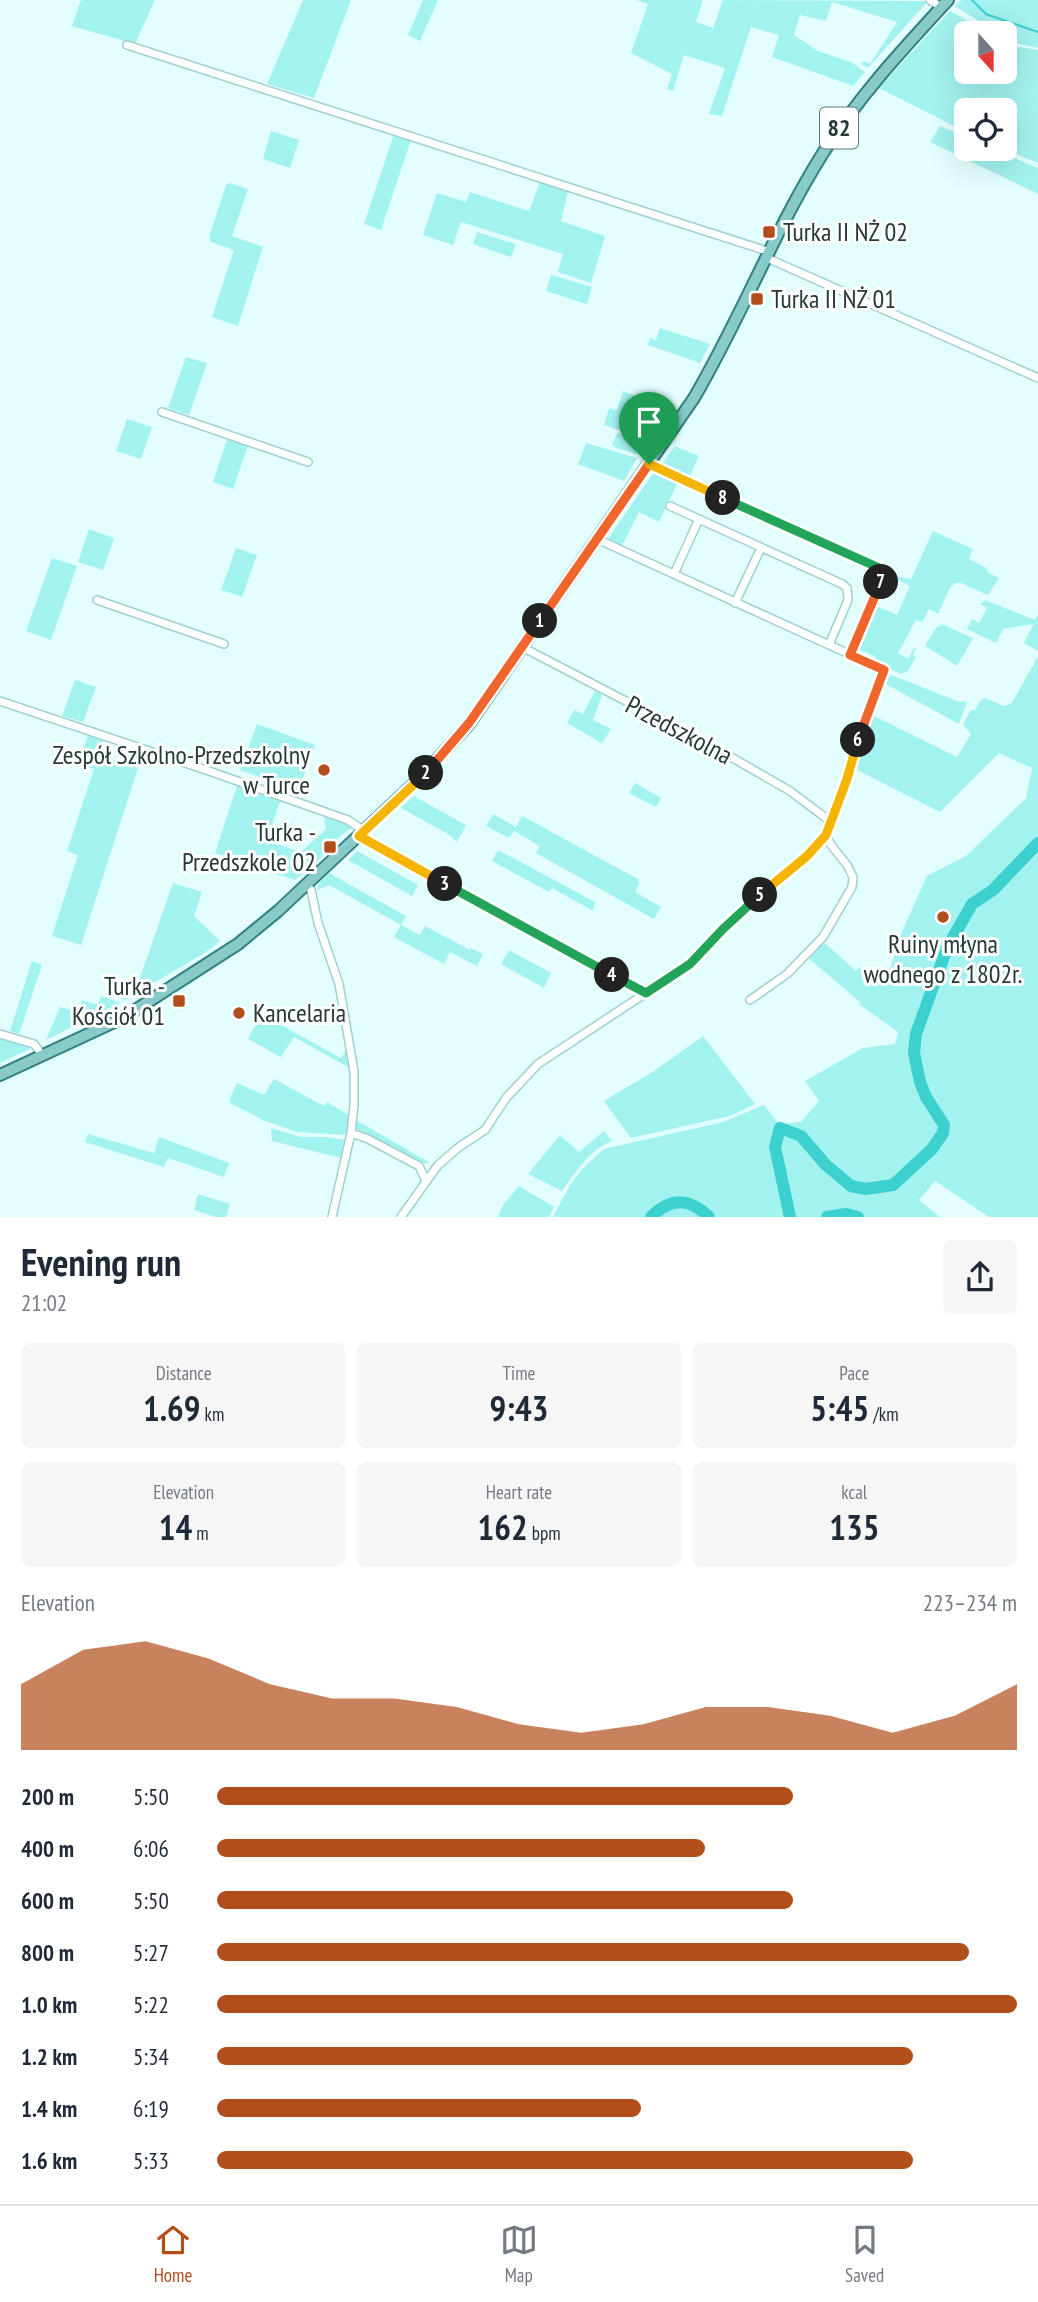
<!DOCTYPE html>
<meta charset="utf-8">
<style>
:root{--surface:#fff;--page:#f6f6f7;--text:#1f2937;--muted:#747a83;--line:#e0e1e3;--accent:#b24e1b}
body{margin:0;font-family:"PT Sans Narrow",sans-serif;background:var(--page);color:var(--text);height:100vh;display:flex;flex-direction:column;font-size:26px;white-space:nowrap}
*{box-sizing:border-box;margin:0}
p{font-size:23px;color:var(--muted)}
.icon{flex:none;width:38px;height:38px;fill:none;stroke:currentColor;stroke-width:2;stroke-linecap:round;stroke-linejoin:round}
.map{position:relative;height:1217px;overflow:hidden}
.panel{display:flex;flex-direction:column;background:var(--surface);flex:1}
.panel>*{flex:none}
.needle{width:46px;rotate:159deg}
.controls{position:absolute;left:954px;top:21px;display:grid;gap:14px}
.controls a{display:grid;place-items:center;width:63px;height:63px;border-radius:10px;background:var(--surface);box-shadow:0 7px 28px #0002;font-size:35px}
.pin{position:absolute;display:grid;place-items:center;width:60px;height:60px;color:#fff;margin:-72px -30px;border-radius:50% 50% 50% 0;rotate:-45deg;box-shadow:0 0 7px #0007}
.pin .icon{rotate:45deg}
.km{position:absolute;width:35px;height:35px;margin:-18px;border-radius:50%;background:#222;color:#fff;font-size:19px;line-height:35px;text-align:center}
.round{display:grid;place-items:center;flex:none;width:74px;height:74px;border-radius:10px;background:var(--page)}
.summary{display:flex;align-items:center;justify-content:space-between;height:119px;padding:0 21px}
h1{font-size:38px;font-weight:700;line-height:52px}
.metrics{display:grid;grid-template-columns:repeat(3,1fr);gap:10px;height:119px;padding:7px 21px}
.metrics div{display:grid;align-content:center;border-radius:10px;background:var(--page);text-align:center}
.metrics b{font-size:35px;font-weight:700}
.metrics small{font-size:19px;font-weight:400}
.metrics p{font-size:19px}
.chart{height:196px;padding:14px 21px}
.chart p{display:flex;justify-content:space-between}
.chart svg{width:100%;height:126px;margin-top:7px;fill:var(--accent);opacity:.7}
ul{padding:0 21px;list-style:none;font-size:23px}
li{display:grid;grid-template-columns:112px 84px 1fr;align-items:center;height:52px}
li i{height:18px;border-radius:9px;background:var(--accent)}
.tabs{display:flex;justify-content:space-around;align-items:center;height:98px;border-top:2px solid var(--line);background:var(--surface);font-size:19px;color:var(--muted)}
.tabs a{display:grid;justify-items:center;gap:4px}
.tabs .selected{color:var(--accent)}
.map>svg:first-child{display:block}
</style>
<div class="map">
<svg width="1038" height="1217" viewBox="0 0 1038 1217">
<rect width="100%" height="100%" fill="#e2fffe"/>
<path fill="#a2f2f0" d="M81 0H155L135 44 72 26Z
M303 0H351L314 98 267 84Z
M423 0H438L420 41 408 35Z
M636 0H703L696 22 713 28 723 0 928 1 868 68 861 64 864 61 870 64 897 22 832 2 826 21 800 15 794 35 818 51 851 62 865 72 853 86 772 57 779 35 751 27 722 116 709 114 725 68 684 55 673 91 667 89 672 74 631 53 648 4Z
M961 0H1038V48L1015 43 1005 37 1004 33H998L955 6Z
M950 11 990 33H966V72H1004L1005 41 1013 46 1038 50V163L1004 149V110H966V132L879 88Z
M940 126 966 137V149H993L1038 168V194L930 142Z
M271 131 299 140 290 168 263 159Z
M394 134 411 140 381 230 364 224Z
M541 179 569 188 561 221 605 236 591 283 558 272 563 254 461 222 453 245 423 235 437 193 466 202 470 192 529 211Z
M230 183 248 189 232 236 263 247 238 326 212 317 234 250 211 242 209 237 226 185Z
M477 232 516 244 511 257 473 244Z
M551 275 592 287 587 304 546 291Z
M660 328 710 344 700 363 648 345 650 338 656 340Z
M186 357 207 363 189 415 168 408Z
M623 391 672 412 660 428 647 424 643 438 604 425 609 408 617 410Z
M127 419 152 427 141 459 116 451Z
M617 433 647 443 635 454 616 448 612 445Z
M227 439 248 446 233 489 213 482Z
M586 443 637 458 624 481 578 464Z
M675 446 699 456 689 478 661 466Z
M656 469 679 480 659 522 639 512 622 546 608 539Z
M89 529 114 538 103 570 78 562Z
M933 531 973 549 969 559 988 569 987 572 999 578 988 595 961 583H955L949 589 938 614 929 609 922 622 916 620 898 653 908 659 914 648 916 649 913 655 916 657 908 671 901 674 874 661 876 657 856 648 874 605 897 615 910 586 888 575 911 579Z
M236 548 257 555 242 597 221 590Z
M52 558 77 566 51 640 26 631Z
M985 600 1035 620 1038 615V651L1024 643 1033 624 1003 629 996 643 967 629 972 619 979 623 987 608 980 604Z
M942 624 973 638 957 666 925 646 936 628Z
M1038 656V1217H989L935 1181 919 1200 940 1217H553L570 1185 583 1168 604 1149 723 1122 764 1105 779 1124 801 1122 819 1101 805 1081 863 1048 895 1044 898 1032 859 1004 860 1002 807 957 821 943 826 944 856 971 860 967 878 983 891 967 897 943 927 876 966 856 1026 798 1032 768 999 753 940 812 855 769 872 715 957 757 971 734 963 724 971 710H975L980 701 985 698 1004 706 1012 703Z
M889 674 957 701 967 702 959 724 882 682Z
M75 680 96 687 83 722 62 716Z
M595 691 602 695 593 720 611 729 602 743 567 723 574 710 583 714Z
M257 724 315 745 298 791 240 770Z
M88 735 104 739 99 755 138 768 81 945 52 936 78 855 67 851 94 769 79 764Z
M635 783 661 798 656 807 629 793Z
M237 786 280 801 267 841 301 852 326 829 324 816 354 826 333 842 320 859 295 880 215 853Z
M414 796 466 825 457 842 448 834 401 808Z
M493 814 516 827 522 816 638 879 639 884 635 892 661 907 654 919 536 853 540 846 514 831 509 838 486 826Z
M498 850 595 902 593 911 552 888 549 892 492 861Z
M357 851 418 885 412 896 348 860Z
M329 873 406 916 401 925 420 935 425 926 470 950 471 948 483 954 477 966 450 952 444 964 394 937 401 925 329 885 317 890 319 883Z
M173 883 202 892 194 916 220 941 206 952 125 1000 112 996 113 993 128 992 136 989Z
M509 950 551 973 544 988 501 964Z
M32 961 42 965 19 1034 10 1031Z
M101 996 120 1003 46 1040 60 1007 78 1012 82 1000 98 1005Z
M261 1014 341 1058 347 1049 351 1066 348 1067 294 1037 281 1057 248 1039Z
M703 1036 755 1104 730 1116 631 1138 604 1101 654 1071Z
M0 1037 34 1047 0 1063Z
M274 1079 324 1106 327 1102 350 1116 348 1135 297 1132 265 1121 230 1103V1098L237 1083 264 1095Z
M356 1120 430 1163C410 1165 376 1140 358 1130L355 1126Z
M271 1128 301 1137H325L346 1140 341 1158 272 1141Z
M604 1131 612 1141C590 1149 575 1173 562 1191L528 1174 560 1135 579 1152Z
M88 1134 154 1153 159 1137 229 1163 224 1177 168 1158 164 1167 85 1142Z
M519 1186 554 1207 549 1217H498L503 1205Z
M198 1194 230 1204 226 1217H216L194 1210Z"/>
<g fill="none" stroke-linecap="round" stroke-linejoin="round">
<path stroke="#3cd0ce" stroke-width="2" d="M972 0 986 14 1038 32"/>
<path stroke="#3cd0ce" stroke-width="12" d="M651 1217C671 1197 690 1198 709 1217
M790 1217 775 1147 780 1128 801 1136 826 1165 851 1186 866 1189 893 1185 932 1149 943 1133 944 1125 926 1097 920 1082 914 1053 916 1034 947 948 972 904 993 890 1038 843
M827 1217 846 1214 858 1217"/>
<g stroke="#a0d0ce" stroke-width="10">
<path id="minor" d="M930 0 941 7
M127 45 770 252
M767 258 1038 378
M162 412 308 462
M649 464 886 571 850 655
M670 506 842 584 847 588 848 600 829 645
M674 574 699 519
M97 600 224 644
M735 603 761 548
M522 647 712 746 790 791 830 821
M0 701 206 770 348 820 364 831
M359 836 645 994
M307 885 311 890 318 923 339 984 354 1071V1105L351 1133 332 1217
M750 1000 787 974 823 937 852 887 853 877 847 865 831 845 826 835
M0 1034 34 1044 43 1056
M351 1133 368 1139 419 1166 426 1181
M401 1217 438 1165 459 1147 485 1130 506 1098 538 1064 690 964 723 929 820 844 826 835 845 786 860 732 884 670 597 539"/>
</g>
<g stroke="#32807f" stroke-width="14">
<path id="primary" d="M0 1075 123 1018 238 944 278 911 422 776 469 724 694 398C741 318 774 231 823 153 859 96 903 49 948 0"/>
</g>
<use href="#minor" stroke="#fff" stroke-width="7"/>
<use href="#primary" stroke="#88cac8" stroke-width="10"/>
</g>
<g fill="none" stroke-linecap="round" stroke-linejoin="round">
<g stroke="#fff" stroke-width="14">
<path id="split-1" d="M540 621 649 464"/>
</g>
<g stroke="#fff" stroke-width="14">
<path id="split-2" d="M426 773 469 723 540 621"/>
</g>
<g stroke="#fff" stroke-width="14">
<path id="split-3" d="M426 773 359 836 445 884"/>
</g>
<g stroke="#fff" stroke-width="14">
<path id="split-4" d="M445 884 612 975"/>
</g>
<g stroke="#fff" stroke-width="14">
<path id="split-5" d="M612 975 646 993 690 964 723 929 760 895"/>
</g>
<g stroke="#fff" stroke-width="14">
<path id="split-6" d="M760 895 807 856 826 835 847 779 858 740"/>
</g>
<g stroke="#fff" stroke-width="14">
<path id="split-7" d="M858 740 884 670 850 655 881 582"/>
</g>
<g stroke="#fff" stroke-width="14">
<path id="split-8" d="M723 498 886 571 881 582"/>
</g>
<g stroke="#fff" stroke-width="14">
<path id="split-9" d="M649 464 723 498"/>
</g>
<use href="#split-1" stroke="#f0652b" stroke-width="9"/>
<use href="#split-2" stroke="#f0652b" stroke-width="9"/>
<use href="#split-3" stroke="#f5b400" stroke-width="9"/>
<use href="#split-4" stroke="#22a559" stroke-width="9"/>
<use href="#split-5" stroke="#22a559" stroke-width="9"/>
<use href="#split-6" stroke="#f5b400" stroke-width="9"/>
<use href="#split-7" stroke="#f0652b" stroke-width="9"/>
<use href="#split-8" stroke="#22a559" stroke-width="9"/>
<use href="#split-9" stroke="#f5b400" stroke-width="9"/>
</g>
<g fill="#b24e1b" stroke="#fff" stroke-width="2.5">
<rect x="762" y="225" width="14" height="14" rx="3.5"/>
<rect x="750" y="292" width="14" height="14" rx="3.5"/>
<circle cx="324" cy="770" r="7"/>
<rect x="323" y="840" width="14" height="14" rx="3.5"/>
<circle cx="943" cy="917" r="7"/>
<rect x="172" y="994" width="14" height="14" rx="3.5"/>
<circle cx="239" cy="1013" r="7"/>
</g>
<g text-anchor="middle" stroke-width="6" stroke-linejoin="round" paint-order="stroke">
<rect fill="#fff" stroke="#677574" stroke-width="2" x="820" y="107.5" width="38" height="41" rx="5"/>
<g font-size="24" font-weight="bold" fill="#263a39">
<text x="839" y="136">82</text>
</g>
<g font-size="26" fill="#263a39" stroke="#fff" text-anchor="start">
<text x="783" y="241">Turka II NŻ 02</text>
<text x="771" y="308">Turka II NŻ 01</text>
<text x="310" y="764" text-anchor="end">Zespół Szkolno-Przedszkolny<tspan x="310" dy="30">w Turce</tspan></text>
<text x="316" y="841" text-anchor="end">Turka -<tspan x="316" dy="30">Przedszkole 02</tspan></text>
<text x="943" y="953" text-anchor="middle">Ruiny młyna<tspan x="943" dy="30">wodnego z 1802r.</tspan></text>
<text x="165" y="995" text-anchor="end">Turka -<tspan x="165" dy="30">Kościół 01</tspan></text>
<text x="253" y="1022">Kancelaria</text>
</g>
<g font-size="26" fill="#263a39" stroke="#fff">
<text transform="translate(679 730) rotate(28)" y="9">Przedszkolna</text>
</g>
</g>
</svg>
<div class="controls">
<a><svg class="needle" viewBox="-14 -14 28 28"><path d="M0-13l5 13h-10z" fill="#e53935"/><path d="M0 13l5-13h-10z" fill="#747a83"/></svg></a>
<a><svg class="icon" aria-label="locate" viewBox="0 0 24 24"><circle cx="12" cy="12" r="6"/><path d="M12 2v4M12 18v4M2 12h4M18 12h4"/></svg></a>
</div>
<div class="pin" style="left:649px;top:464px;background:#1e9e55"><svg class="icon" aria-label="arrive" viewBox="0 0 24 24"><path d="M6 21V4h12l-3 4 3 4H6"/></svg></div>
<b class="km" style="left:540px;top:621px">1</b>
<b class="km" style="left:426px;top:773px">2</b>
<b class="km" style="left:445px;top:884px">3</b>
<b class="km" style="left:612px;top:975px">4</b>
<b class="km" style="left:760px;top:895px">5</b>
<b class="km" style="left:858px;top:740px">6</b>
<b class="km" style="left:881px;top:582px">7</b>
<b class="km" style="left:723px;top:498px">8</b>
</div>
<section class="panel">
<div class="summary"><div><h1>Evening run</h1><p>21:02</p></div><a class="round"><svg class="icon" aria-label="share" viewBox="0 0 24 24"><path d="M12 15V3M7 8l5-5 5 5M5 13v7h14v-7"/></svg></a></div>
<div class="metrics">
<div><p>Distance</p><b>1.69<small> km</small></b></div>
<div><p>Time</p><b>9:43</b></div>
<div><p>Pace</p><b>5:45<small> /km</small></b></div>
</div>
<div class="metrics">
<div><p>Elevation</p><b>14<small> m</small></b></div>
<div><p>Heart rate</p><b>162<small> bpm</small></b></div>
<div><p>kcal</p><b>135</b></div>
</div>
<div class="chart"><p><span>Elevation</span>223–234 m</p>
<svg viewBox="0 0 160 44" preserveAspectRatio="none"><path d="M0 44V21L10 9L20 6L30 12L40 21L50 26L60 26L70 29L80 35L90 38L100 35L110 29L120 29L130 32L140 38L150 32L160 21V44z"/></svg>
</div>
<ul>
<li><b>200 m</b>5:50<i style="width:72%"></i></li>
<li><b>400 m</b>6:06<i style="width:61%"></i></li>
<li><b>600 m</b>5:50<i style="width:72%"></i></li>
<li><b>800 m</b>5:27<i style="width:94%"></i></li>
<li><b>1.0 km</b>5:22<i style="width:100%"></i></li>
<li><b>1.2 km</b>5:34<i style="width:87%"></i></li>
<li><b>1.4 km</b>6:19<i style="width:53%"></i></li>
<li><b>1.6 km</b>5:33<i style="width:87%"></i></li>
</ul>
</section>
<nav class="tabs">
<a class="selected"><svg class="icon" aria-label="home" viewBox="0 0 24 24"><path d="M3 11l9-7 9 7M6 9v11h12V9"/></svg>Home</a>
<a><svg class="icon" aria-label="map" viewBox="0 0 24 24"><path d="M3 6l6-2 6 2 6-2v14l-6 2-6-2-6 2zM9 4v14M15 6v14"/></svg>Map</a>
<a><svg class="icon" aria-label="saved" viewBox="0 0 24 24"><path d="M7 4h10v16l-5-4-5 4z"/></svg>Saved</a>
</nav>
